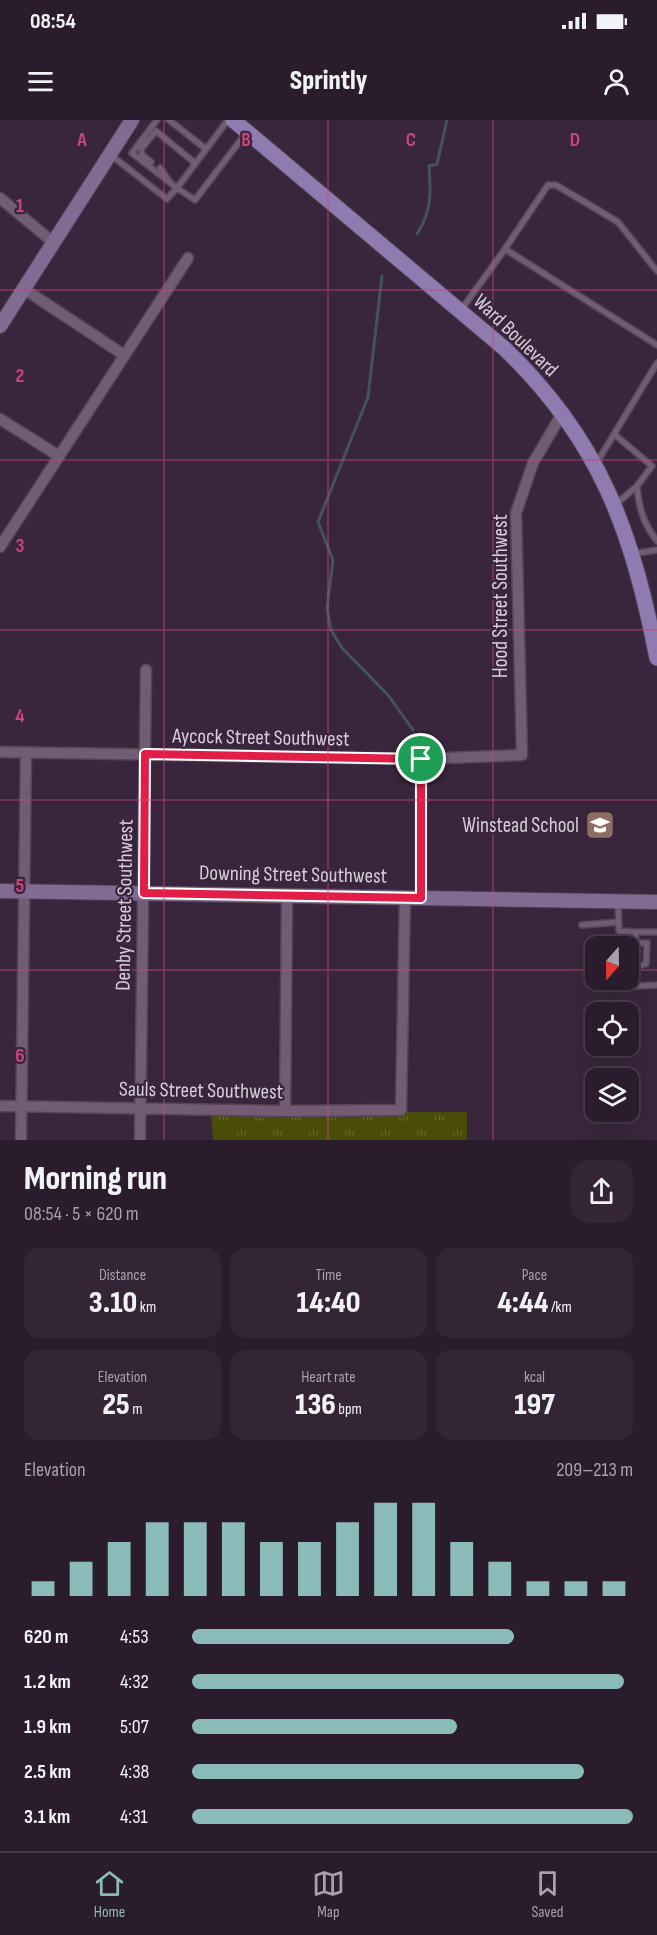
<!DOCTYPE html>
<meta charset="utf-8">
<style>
:root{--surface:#2b1c2d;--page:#332535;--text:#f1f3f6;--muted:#a6a1aa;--line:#473a49;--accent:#8bbbb9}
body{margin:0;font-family:"Sofia Sans Condensed",sans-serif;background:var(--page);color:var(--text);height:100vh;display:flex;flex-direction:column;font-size:22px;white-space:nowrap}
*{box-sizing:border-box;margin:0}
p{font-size:20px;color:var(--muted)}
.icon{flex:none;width:33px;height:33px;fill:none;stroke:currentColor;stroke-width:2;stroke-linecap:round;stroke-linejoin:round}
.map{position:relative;height:1020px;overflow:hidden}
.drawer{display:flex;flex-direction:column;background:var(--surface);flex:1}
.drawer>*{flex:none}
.needle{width:39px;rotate:200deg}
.tools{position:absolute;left:585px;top:816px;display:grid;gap:12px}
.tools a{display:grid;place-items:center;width:54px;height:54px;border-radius:12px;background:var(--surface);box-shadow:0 6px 24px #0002,0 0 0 2px var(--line);font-size:30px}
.pin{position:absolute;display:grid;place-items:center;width:51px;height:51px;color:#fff;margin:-26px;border:3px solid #fff;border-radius:50%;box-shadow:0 2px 6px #0007}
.round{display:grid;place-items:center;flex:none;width:63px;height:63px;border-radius:18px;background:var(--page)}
.overview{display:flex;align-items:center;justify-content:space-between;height:102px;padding:0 24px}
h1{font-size:33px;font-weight:800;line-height:45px}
.figures{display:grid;grid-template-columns:repeat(3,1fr);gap:9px;height:102px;padding:6px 24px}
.figures div{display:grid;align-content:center;border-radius:15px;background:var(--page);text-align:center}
.figures b{font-size:30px;font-weight:800}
.figures small{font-size:16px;font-weight:400}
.figures p{font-size:16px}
.chart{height:168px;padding:12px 24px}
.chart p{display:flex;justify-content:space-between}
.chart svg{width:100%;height:108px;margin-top:6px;stroke:var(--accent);stroke-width:6}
ul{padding:0 24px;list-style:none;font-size:20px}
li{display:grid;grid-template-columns:96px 72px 1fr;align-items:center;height:45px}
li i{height:15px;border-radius:8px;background:var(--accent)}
.status{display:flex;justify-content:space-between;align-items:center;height:42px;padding:0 30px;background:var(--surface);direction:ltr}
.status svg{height:16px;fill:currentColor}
header{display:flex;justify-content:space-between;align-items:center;height:78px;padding:0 24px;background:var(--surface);font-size:27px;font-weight:800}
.tab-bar{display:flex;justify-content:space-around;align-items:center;height:84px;border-top:2px solid var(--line);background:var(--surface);font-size:16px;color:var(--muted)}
.tab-bar a{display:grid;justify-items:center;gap:3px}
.tab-bar .on{color:var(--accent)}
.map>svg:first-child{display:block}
</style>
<div class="status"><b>08:54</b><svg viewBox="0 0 49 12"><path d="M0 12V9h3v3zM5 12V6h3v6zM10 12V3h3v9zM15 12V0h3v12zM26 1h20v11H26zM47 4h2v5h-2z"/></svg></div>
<header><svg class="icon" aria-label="menu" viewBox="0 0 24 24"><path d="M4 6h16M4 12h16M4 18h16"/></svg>Sprintly<svg class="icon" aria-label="person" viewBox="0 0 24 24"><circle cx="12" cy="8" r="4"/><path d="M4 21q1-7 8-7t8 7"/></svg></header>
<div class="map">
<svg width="657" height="1020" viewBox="0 0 657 1020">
<defs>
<pattern id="park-tufts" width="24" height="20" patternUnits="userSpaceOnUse" patternTransform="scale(1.5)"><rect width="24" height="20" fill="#494d07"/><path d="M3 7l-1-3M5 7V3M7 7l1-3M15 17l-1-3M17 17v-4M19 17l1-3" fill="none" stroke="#63652b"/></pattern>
</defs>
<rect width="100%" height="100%" fill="#39263c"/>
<path fill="url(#park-tufts)" d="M211 992H467V1020H213Z"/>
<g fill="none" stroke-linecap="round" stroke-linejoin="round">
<path stroke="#435160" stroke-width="3" d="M417 114C432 91 431 73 429 46L437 44 447 0
M382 156 368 277 318 402 333 440 327 488 331 510 342 528 388 575 413 610"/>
<g stroke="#534456" stroke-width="8">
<path id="lane" d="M169 0 206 29
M228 0 177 68 195 80 246 13
M111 35 167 79 177 68 132 33 157 0
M151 42 142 35 141 29 156 11 195 43
M160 48 169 61
M657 151 618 102 556 65H548L505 129 657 225
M461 190 505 129
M614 314 652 346 637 366C639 388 643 403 657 421
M596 344 657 243
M615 385 637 366
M632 434 657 430
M618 782 619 811 636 812 635 828
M582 805 619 802
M636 812H657
M626 826V823H647L646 844 635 847 628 845
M635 838V866L657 865"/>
</g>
<g stroke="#534456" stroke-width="13">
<path id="street" d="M0 78 54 123
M24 169 124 235
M0 299 59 336
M0 427 188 138
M0 632 421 639 522 635 516 393 533 343 563 292
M421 639V778
M0 986 285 991 401 990 405 777
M285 991 287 775
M21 1020 26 633
M140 1020 146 550"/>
</g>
<g stroke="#534456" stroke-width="16">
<path id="secondary" d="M0 206 132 0
M0 771 657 782"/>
</g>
<g stroke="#534456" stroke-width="17">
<path id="primary" d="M233 0 504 228C600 320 632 411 657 538"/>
</g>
<use href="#lane" stroke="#715c74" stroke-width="5"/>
<use href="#street" stroke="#715c74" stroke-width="10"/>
<use href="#secondary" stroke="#816b92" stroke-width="14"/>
<use href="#primary" stroke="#907bb1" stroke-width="15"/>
</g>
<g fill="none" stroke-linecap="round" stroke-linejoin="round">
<g stroke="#fff" stroke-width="12">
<path id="route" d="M145 634 421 639V778L144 773Z"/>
</g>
<use href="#route" stroke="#e11d48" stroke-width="8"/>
</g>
<path fill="none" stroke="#c8457b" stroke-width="1.5" stroke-opacity="0.55" d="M164 0V1020M328 0V1020M493 0V1020M0 170H657M0 340H657M0 510H657M0 680H657M0 850H596M628 850H657"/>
<defs>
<g id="school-square" transform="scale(1.5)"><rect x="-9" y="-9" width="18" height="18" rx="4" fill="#8d6e63" stroke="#39263c"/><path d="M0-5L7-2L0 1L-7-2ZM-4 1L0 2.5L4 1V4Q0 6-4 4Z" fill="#fff"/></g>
</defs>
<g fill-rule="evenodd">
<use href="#school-square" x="600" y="705"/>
</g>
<g text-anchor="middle" stroke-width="4.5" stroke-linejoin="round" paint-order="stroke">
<g font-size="21" fill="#d9cddb" stroke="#39263c">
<text transform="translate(516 215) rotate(44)" y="7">Ward Boulevard</text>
<text transform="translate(500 476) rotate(-90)" y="7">Hood Street Southwest</text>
<text transform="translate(261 617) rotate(1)" y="7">Aycock Street Southwest</text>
<text transform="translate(293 754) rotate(1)" y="7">Downing Street Southwest</text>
<text transform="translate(124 785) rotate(-89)" y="7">Denby Street Southwest</text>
<text transform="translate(201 970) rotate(1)" y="7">Sauls Street Southwest</text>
</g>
<g font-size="21" fill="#d9cddb" stroke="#39263c" text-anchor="end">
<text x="579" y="712">Winstead School</text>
</g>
</g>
<g font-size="20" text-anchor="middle" font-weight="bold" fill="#c8457b" stroke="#39263c" stroke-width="4.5" stroke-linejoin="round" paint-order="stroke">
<text x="82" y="26">A</text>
<text x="246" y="26">B</text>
<text x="411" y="26">C</text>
<text x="575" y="26">D</text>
<text x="20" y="92">1</text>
<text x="20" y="262">2</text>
<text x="20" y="432">3</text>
<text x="20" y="602">4</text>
<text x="20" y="772">5</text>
<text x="20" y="942">6</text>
</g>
</svg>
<div class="tools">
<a><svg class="needle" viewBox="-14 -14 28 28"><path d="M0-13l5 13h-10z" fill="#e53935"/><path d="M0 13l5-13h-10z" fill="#a6a1aa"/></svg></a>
<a><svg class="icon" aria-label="locate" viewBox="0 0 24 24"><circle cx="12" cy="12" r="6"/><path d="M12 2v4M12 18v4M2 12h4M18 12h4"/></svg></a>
<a><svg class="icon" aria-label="layers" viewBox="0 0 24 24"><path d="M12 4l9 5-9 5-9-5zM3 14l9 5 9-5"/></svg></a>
</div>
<div class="pin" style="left:421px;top:639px;background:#1e9e55"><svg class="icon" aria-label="arrive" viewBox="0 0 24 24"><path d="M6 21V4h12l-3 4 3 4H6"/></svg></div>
</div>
<section class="drawer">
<div class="overview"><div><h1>Morning run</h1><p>08:54 · 5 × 620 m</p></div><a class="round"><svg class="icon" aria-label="share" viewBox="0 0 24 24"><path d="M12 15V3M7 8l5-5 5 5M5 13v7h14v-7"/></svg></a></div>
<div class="figures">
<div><p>Distance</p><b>3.10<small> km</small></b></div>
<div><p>Time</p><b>14:40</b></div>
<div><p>Pace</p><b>4:44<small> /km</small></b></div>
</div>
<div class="figures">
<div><p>Elevation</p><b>25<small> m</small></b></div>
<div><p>Heart rate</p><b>136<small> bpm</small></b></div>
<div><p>kcal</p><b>197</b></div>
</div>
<div class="chart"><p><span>Elevation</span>209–213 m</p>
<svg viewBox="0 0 160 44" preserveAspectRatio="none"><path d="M5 44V38M15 44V30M25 44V22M35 44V14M45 44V14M55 44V14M65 44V22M75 44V22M85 44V14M95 44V6M105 44V6M115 44V22M125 44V30M135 44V38M145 44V38M155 44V38"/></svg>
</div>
<ul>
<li><b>620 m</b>4:53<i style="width:73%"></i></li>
<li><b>1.2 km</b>4:32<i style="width:98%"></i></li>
<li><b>1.9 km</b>5:07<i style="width:60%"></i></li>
<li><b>2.5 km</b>4:38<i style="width:89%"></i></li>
<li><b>3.1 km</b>4:31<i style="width:100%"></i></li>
</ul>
</section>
<nav class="tab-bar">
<a class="on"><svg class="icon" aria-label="home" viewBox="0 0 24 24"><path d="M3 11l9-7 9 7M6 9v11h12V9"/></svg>Home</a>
<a><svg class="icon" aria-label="map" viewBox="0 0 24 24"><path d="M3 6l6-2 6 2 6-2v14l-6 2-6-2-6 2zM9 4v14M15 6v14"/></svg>Map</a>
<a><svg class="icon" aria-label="saved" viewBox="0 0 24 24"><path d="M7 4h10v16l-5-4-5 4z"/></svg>Saved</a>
</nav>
